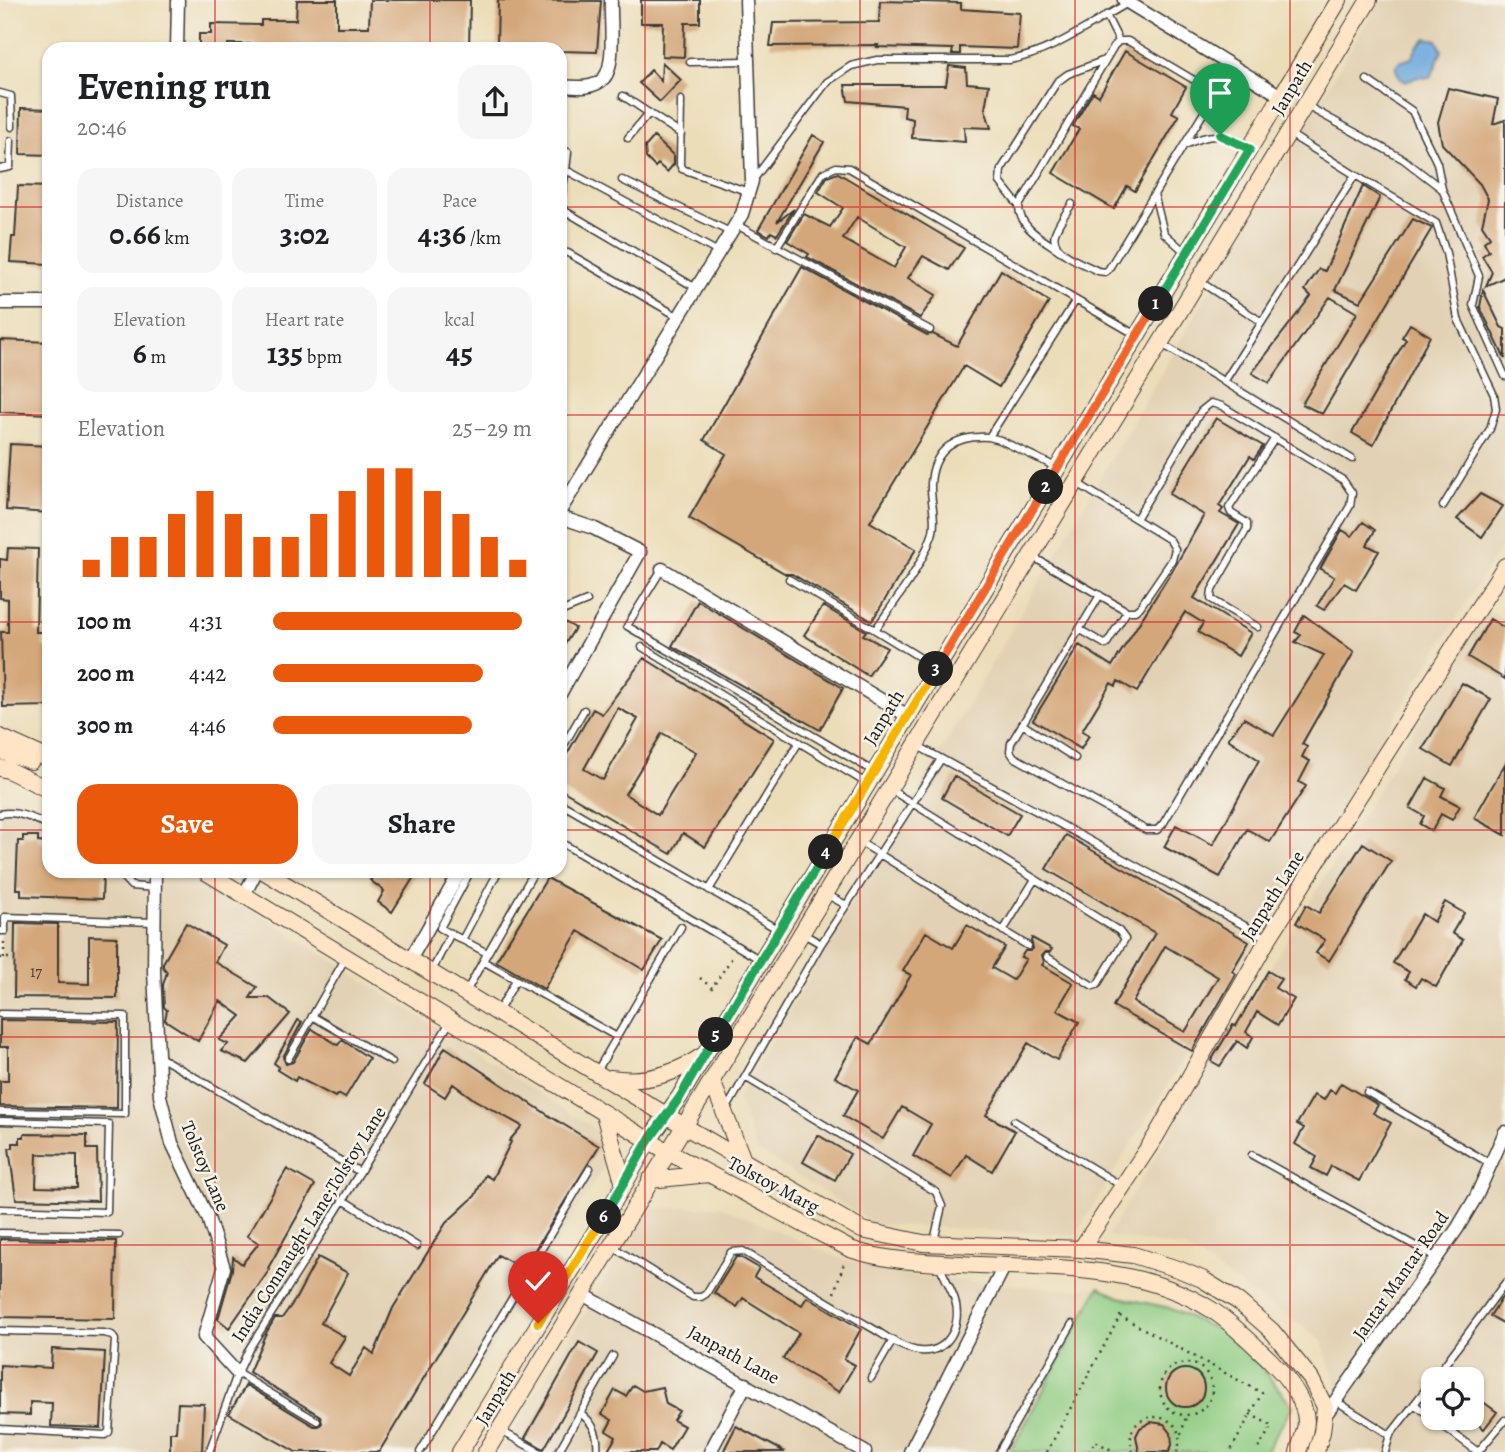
<!DOCTYPE html>
<meta charset="utf-8">
<style>
:root{--surface:#fff;--page:#f6f6f6;--text:#202124;--muted:#757577;--accent:#ea580c}
body{margin:0;font-family:Alegreya,serif;background:var(--page);color:var(--text);height:100vh;display:flex;flex-direction:column;font-size:26px;white-space:nowrap}
*{box-sizing:border-box;margin:0}
p{font-size:23px;color:var(--muted)}
.icon{flex:none;width:38px;height:38px;fill:none;stroke:currentColor;stroke-width:2;stroke-linecap:round;stroke-linejoin:round}
.map{position:relative;flex:1;overflow:hidden}
.sheet{position:absolute;left:42px;top:42px;width:525px;height:836px;display:flex;flex-direction:column;background:var(--surface);border-radius:21px;box-shadow:0 2px 5px #0004}
.sheet>*{flex:none}
.tools{position:absolute;left:1421px;top:1367px;display:grid;gap:14px}
.tools a{display:grid;place-items:center;width:63px;height:63px;border-radius:14px;background:var(--surface);box-shadow:0 2px 5px #0004;font-size:35px}
.pin{position:absolute;display:grid;place-items:center;width:60px;height:60px;color:#fff;margin:-72px -30px;border-radius:50% 50% 50% 0;rotate:-45deg;box-shadow:0 0 7px #0007}
.pin .icon{rotate:45deg}
.km{position:absolute;width:35px;height:35px;margin:-18px;border-radius:50%;background:#222;color:#fff;font-size:19px;line-height:35px;text-align:center}
.round{display:grid;place-items:center;flex:none;width:74px;height:74px;border-radius:21px;background:var(--page)}
.overview{display:flex;align-items:center;justify-content:space-between;height:119px;padding:0 35px}
h1{font-size:38px;font-weight:700;line-height:52px}
.metrics{display:grid;grid-template-columns:repeat(3,1fr);gap:10px;height:119px;padding:7px 35px}
.metrics div{display:grid;align-content:center;border-radius:18px;background:var(--page);text-align:center}
.metrics b{font-size:30px;font-weight:700}
.metrics small{font-size:19px;font-weight:400}
.metrics p{font-size:19px}
.chart{height:196px;padding:14px 35px}
.chart p{display:flex;justify-content:space-between}
.chart svg{width:100%;height:126px;margin-top:7px;stroke:var(--accent);stroke-width:6}
.primary-button{display:flex;gap:14px;margin-top:auto;padding:14px 35px}
.primary-button a{flex:1;height:80px;border-radius:21px;background:var(--accent);color:#fff;font-size:28px;font-weight:700;line-height:80px;text-align:center}
.primary-button a+a{background:var(--page);color:var(--text)}
ul{padding:0 35px;list-style:none;font-size:23px}
li{display:grid;grid-template-columns:112px 84px 1fr;align-items:center;height:52px}
li i{height:18px;border-radius:9px;background:var(--accent)}
.map>svg:first-child{display:block}
</style>
<div class="map">
<svg width="1505" height="1452" viewBox="0 0 1505 1452">
<rect width="100%" height="100%" fill="#f7f3e8"/>
<filter id="ink" filterUnits="userSpaceOnUse"><feTurbulence type="fractalNoise" baseFrequency=".0143" numOctaves="2"/><feDisplacementMap in="SourceGraphic" scale="14" xChannelSelector="R" yChannelSelector="G"/><feConvolveMatrix kernelMatrix="1 2 1 2 8 2 1 2 1" color-interpolation-filters="sRGB"/></filter>
<filter id="wash" filterUnits="userSpaceOnUse"><feTurbulence type="fractalNoise" baseFrequency=".00686" numOctaves="4" result="noise"/><feDisplacementMap in="SourceGraphic" scale="28" xChannelSelector="R" yChannelSelector="G"/><feGaussianBlur stdDeviation="1.57" result="paint"/><feColorMatrix in="noise" values="0 0 0 0 0 0 0 0 0 0 0 0 0 0 0 0 0 1.4 0 .05"/><feComposite in="paint" operator="in"/></filter>
<g filter="url(#wash)">
<rect width="100%" height="100%" fill="#ecddb9"/>
<path fill="#e2d1b4" fill-rule="evenodd" d="M1379 0H1505V540L1075 1235 874 1224 756 1150 738 1098Z
M1487 610 1505 621V1452H1327L1343 1405 1321 1339 1185 1248 1107 1236ZM1433 1379H1472V1418H1433Z
M0 799H15L49 812V872H161L221 889 598 1131 606 1164 426 1452H0Z
M720 1206 845 1260 910 1276 1058 1289 1099 1287 1010 1452H501L622 1251 651 1209Z"/>
<path fill="#8fcc82" stroke="#56744f" stroke-width="2" d="M1099 1287 1119 1297 1169 1308 1220 1331 1260 1366 1293 1406 1265 1452H1010Z"/>
<path fill="#6da8dd" stroke="#44627c" stroke-width="2" d="M1426 38 1437 40 1442 51C1437 60 1436 71 1429 78L1417 77 1406 82 1400 79 1396 68 1399 62 1412 58 1418 45Z"/>
<g id="blocks">
<path fill="#d4a77a" fill-rule="evenodd" d="M297 0H337V27H369L370 0H470L469 49H373V47L335 46V49H256V44H228V49H199V34H211V24L261 25V20H296Z
M498 0 601 1 597 52 560 51V49L553 48 530 46V49H514V45L497 44Z
M641 0H700V23H685L684 57 662 56 663 23H641Z
M880 1 961 3V9L1020 13 1017 49 960 47V54H952L953 49 877 47 878 45 770 46 773 23 879 22Z
M1125 51 1186 87 1172 112 1179 116 1135 191 1127 186 1114 209 1053 173 1079 129 1073 126 1093 92 1099 96Z
M662 62 681 80 660 102 639 83 651 70 661 81Z
M949 66 966 68 967 83 989 85 985 109 991 128 964 127 965 142 912 138 913 119 904 117 905 106 848 101 845 85H946Z
M1448 88 1498 99 1493 124 1505 120V277L1486 286 1492 272 1482 256 1489 251 1484 242 1490 237 1482 225 1488 199 1480 184 1442 144 1438 122Z
M21 108 49 109V155L20 154Z
M813 135 824 142 777 222 794 209 777 235 771 232 769 236 758 230Z
M654 137 674 156V164L667 172 658 164 655 167 646 158 645 147Z
M838 173 964 248 949 270 923 256 908 278 936 295 920 318 807 257 809 254 787 241 804 214 830 227 843 208 818 192 827 177ZM857 217 906 247 894 268 843 239Z
M18 186 49 187V264L10 262 12 237H15Z
M1363 186 1380 197 1335 290 1360 302 1413 219 1432 228 1322 414 1302 404 1357 313 1330 297 1269 383 1252 373 1311 296 1305 290 1319 269 1325 271Z
M802 267 927 335 933 334 957 346 1001 270 1049 302 999 387 964 366 870 522 916 549 872 621 792 574H786L689 518 726 454 704 440Z
M1483 290 1501 327 1505 329V359L1480 307Z
M1410 324 1430 336 1373 445 1352 433 1406 339 1402 337Z
M0 340 49 342V414L0 412Z
M1216 418 1263 446 1254 459 1250 456 1219 506 1223 509 1220 513 1239 524 1194 598 1251 633 1238 656 1198 632 1203 623 1185 612 1137 692 1118 681 1116 686 1111 683 1082 731 1089 735 1081 749 1033 720 1079 645 1112 666 1177 563 1204 515 1169 494Z
M10 444 49 446V513L6 510Z
M1480 494 1503 506 1482 537 1457 519Z
M1363 522 1375 530 1367 545 1379 551 1356 590 1344 583 1324 610 1317 606 1334 577 1320 569 1342 530 1352 536Z
M8 548 38 549 36 632H43V647H49V706L3 707 1 632H8V599L0 598V559L7 560Z
M698 601 843 688 820 730 672 646Z
M823 606 866 631 863 635 887 648 868 676 804 635Z
M1304 615 1354 652 1302 744 1307 747 1302 757 1310 761 1299 782 1306 786 1270 842 1247 829 1220 877 1164 847 1176 825 1213 845 1259 760 1228 739 1244 718 1274 735 1324 655 1295 642 1301 635 1295 632Z
M560 619 575 628 560 652Z
M1490 619 1505 628V679L1468 657Z
M644 658 774 739 705 847 683 833 671 854 560 789V766L593 709 602 714ZM618 708 638 719 603 780 584 769ZM662 733 696 752 658 815 625 794Z
M1462 683 1491 699 1452 766 1423 749Z
M1505 764V835L1474 818Z
M954 776 1020 814 1007 836 942 798Z
M1427 778 1445 788 1441 796 1460 806 1452 820 1441 814 1432 831 1420 824 1424 816 1410 808Z
M1066 835 1249 942 1232 971 1236 974 1192 1051 1113 1006 1155 933 1046 869ZM1165 946 1218 977 1185 1032 1133 1002Z
M23 836H38V842L49 843V872H103L102 899 21 896V889H16L18 841H23Z
M1363 843 1391 861 1329 961 1316 953 1325 940 1296 923 1306 905 1319 913Z
M377 872H385L392 876 394 872H417L392 912 378 902 384 891 370 880Z
M547 878 662 940 644 970 578 931 544 989 496 961Z
M1445 902 1464 913 1452 933 1463 940 1436 987 1421 978 1416 986 1405 979 1409 972 1393 963 1422 914 1434 922Z
M15 923 58 924V983L89 984V936L117 937V998L14 997Z
M186 923 224 945 215 962 257 987 250 998H269L290 1014 248 1063 221 1051 228 1044 219 1040 241 1016 220 1001 198 1041 165 1020 167 1010 164 1007 163 985 167 972 163 967V963Z
M967 925 1005 947 992 968 1013 980 1026 959 1021 957 1025 951H1030L1033 948 1031 941 1032 938 1052 949 1050 952H1045L1042 955 1044 962 1042 965 1073 983 1057 1010 1079 1022 1057 1060 1028 1043 986 1115 1015 1131 992 1171 966 1155 952 1178 913 1156 931 1124 902 1107 883 1139 843 1116 858 1090 835 1077 858 1037 871 1044 911 975 903 971 926 932 953 948Z
M1268 971 1281 979 1275 988 1294 999 1278 1025 1257 1012 1246 1032 1253 1037 1247 1048 1237 1041 1220 1066 1211 1061 1233 1025 1236 1026Z
M0 1020 118 1022 117 1108 0 1106V1081H8V1047H0Z
M298 1020 302 1022 283 1057 286 1064 293 1062 312 1029 338 1045 342 1040 369 1058 345 1098 338 1094 335 1097 297 1077 295 1081 277 1070 279 1067 274 1063Z
M445 1047 551 1117 599 1146 523 1269 498 1255 379 1452H296L229 1414 246 1385 314 1426H319L322 1423 320 1416 249 1372 265 1335 275 1318H282L295 1300 318 1257 348 1273 321 1323 345 1337 329 1363 349 1376 366 1348 374 1354 393 1308 446 1223 475 1196 485 1175 492 1179 511 1142 509 1141 522 1126 475 1100 453 1084 445 1097 425 1084Z
M1341 1083 1378 1105 1373 1113 1391 1123 1359 1181 1331 1166 1326 1176 1311 1168 1317 1157 1295 1144 1304 1128 1297 1124 1314 1095 1324 1100 1330 1090 1335 1093Z
M24 1134 87 1135V1149H97L98 1201 16 1199 9 1148H13V1143H20V1137H24ZM37 1154 77 1155V1188L36 1187Z
M818 1135 850 1154 835 1180 803 1162Z
M287 1169 315 1185 268 1268 270 1269 229 1328 218 1319 232 1270 233 1257 242 1264 259 1243 247 1236Z
M0 1239 116 1241 115 1319 0 1317Z
M736 1257H740L759 1268 754 1277 802 1305 807 1297 861 1329 844 1359 855 1365 839 1392 783 1359 799 1333 743 1298 737 1307 714 1293Z
M1505 1293V1324L1490 1316Z
M579 1342 598 1353 544 1449 525 1438Z
M52 1349 105 1352 101 1428 51 1426 52 1403 30 1402V1415L0 1414V1365L51 1368Z
M1166 1388a19 19 0 1 1 38 0a19 19 0 1 1-38 0Z
M633 1385 643 1391 662 1387 666 1404 679 1411 673 1420 684 1426 670 1450 660 1444 656 1452H607L616 1437 606 1431 612 1420 602 1414 615 1390 626 1396Z
M1472 1394 1497 1412 1484 1429 1472 1420Z
M178 1403 204 1404 202 1451 170 1452V1432H176Z
M1151 1422 1164 1424 1171 1433 1172 1445 1169 1452H1139L1136 1436 1140 1428Z
M736 1426 785 1452H723Z"/>
</g>
</g>
<g filter="url(#ink)">
<use href="#blocks" fill-opacity="0" stroke="#3b3934" stroke-width="2"/>
<g fill="none" stroke-linecap="round" stroke-linejoin="round">
<g stroke="#3b3934" stroke-width="9">
<path id="lane" d="M1106 15 1119 41
M690 62 747 61
M1367 80 1412 111 1437 163 1442 189
M0 93 11 96 12 127
M623 96 681 134
M681 100 680 165 682 169 749 192
M1307 106 1403 159 1442 189 1479 276 1473 305 1505 376
M628 138 649 113
M1185 145C1214 131 1222 134 1249 149
M568 152 566 170 718 252
M0 169 10 167 11 141
M1355 175 1436 223 1446 253 1458 319 1494 395 1496 409 1490 429 1443 506
M754 179 827 82 851 66 877 60H1009C1050 54 1092 23 1128 3
M622 180 730 232
M1154 194 1164 233 1185 252
M560 203 566 170
M1019 206 1000 182 1001 170 1057 82 1068 74 1105 60
M560 208 696 288
M735 224 930 330
M776 248 823 173 836 167 849 168 1136 335
M1060 251C1043 239 1019 228 1019 206L1114 46 1119 41H1128L1204 86 1210 95 1209 104 1108 270 1105 272 1098 271C1085 264 1049 253 1055 233 1058 223 1066 213 1072 204
M560 252 568 253 679 317
M1199 281 1262 322
M1162 344 1352 459
M1224 382 1355 175 1288 133
M989 437 1000 440 1058 468
M1033 557 1127 611H1135L1140 607 1172 560 1175 549 1170 540 1077 483
M662 569 627 626 873 771
M789 579 875 630C895 601 919 571 931 538 938 522 930 501 931 484 933 448 957 435 989 437L1076 300
M1100 595 1011 743 1010 751 1014 757 1146 830H1157L1163 824 1350 506 1352 493 1343 480 1222 406 1211 403 1201 411 1136 519
M560 612 587 601
M1258 627 1211 599 1212 590 1247 529V523L1231 513 1229 508 1275 438
M1079 629 1106 645 1127 611
M875 630 937 668
M642 647 866 783
M1022 724 1075 758
M918 746 1267 938
M560 752 584 710
M891 790 1119 931 1125 939 1097 985 1093 986 1047 957
M560 803 777 929
M0 814C17 810 34 819 49 825
M560 842 759 959
M860 842 1028 946
M118 872 131 886 155 888
M470 872 440 928 487 953
M534 872 483 961 617 1037
M709 890 799 742
M826 894 846 905
M0 931H5V917L154 922
M1003 931 1035 879
M802 933 821 944
M462 940 498 872
M432 971 451 933
M466 992 483 961
M498 1012 516 980
M0 1014 125 1016V1114L0 1112
M312 1016 392 1062
M158 1056 360 1172
M288 1059 345 959
M597 1071 681 927
M745 1077 936 1192 942 1206 934 1241
M1367 1092 1491 1164
M726 1110 821 944 941 759
M0 1121 109 1124 107 1212 0 1209
M1014 1121 1122 1186
M1252 1155 1437 1258
M343 1200 417 1246
M0 1233 119 1235
M613 1247 693 1297H701L706 1294 731 1252 743 1251C786 1277 829 1303 872 1328 886 1336 903 1350 920 1351 949 1354 962 1324 955 1300 951 1288 944 1276 939 1265
M531 1268 561 1286
M0 1331 104 1333 112 1335 115 1340 109 1432 105 1435 0 1429
M237 1373 317 1421
M871 1378 893 1340
M1434 1379 1505 1283
M1336 1401 1390 1435
M1414 1404 1478 1452
M580 1413C594 1423 599 1435 597 1452
M501 1431 539 1452
M209 1452 236 1377 249 1349 343 1200 450 1022
M420 1452 590 1168
M558 1452 613 1356
M999 1452 1072 1324
M1385 1452 1390 1435 1433 1380
M1478 1452 1505 1420"/>
</g>
<g stroke="#3b3934" stroke-width="15">
<path id="street" d="M1124 0 1281 96
M177 49 178 0
M560 86C573 87 594 90 604 78 616 65 610 19 611 0
M0 303H49
M560 511 742 214 752 181 746 0
M560 517 593 528 640 552 560 694
M662 569 908 716
M155 872 154 971 160 1096 172 1143 208 1218 224 1268 204 1337 237 1373
M244 895 256 872
M411 958 460 872
M582 1294 865 1452
M1324 1417 1457 1229 1476 1197 1505 1132
M710 1452 746 1384
M910 1452 1004 1267"/>
</g>
<g stroke="#3b3934" stroke-width="18">
<path id="secondary" d="M0 737 49 759
M0 751 31 761
M0 768 8 770 49 790
M206 872 668 1152 850 1249C885 1261 923 1262 960 1264 1045 1269 1137 1262 1212 1310 1233 1324 1251 1342 1269 1359 1284 1374 1305 1398 1306 1421 1306 1431 1301 1443 1298 1452
M265 872 684 1126 862 1230 923 1243 1081 1249 1133 1255 1178 1269 1202 1279 1239 1302 1272 1331 1311 1379 1325 1407 1322 1432 1316 1452
M610 1078C643 1083 674 1075 702 1056
M712 1081 743 1160
M604 1114 624 1185
M650 1180 709 1174
M1081 1249 1156 1136 1268 939 1505 566
M460 1452 624 1185 649 1140 680 1096 1339 0
M486 1452 1369 0"/>
</g>
<path stroke="#3b3934" stroke-width="2.5" stroke-dasharray="2 5" stroke-linecap="butt" d="M0 958H14
M4 958V942
M700 978 712 988 733 956
M834 1293 844 1263
M1160 1389a26 26 0 1 1 52 0a26 26 0 1 1-52 0Z
M1250 1414 1272 1426 1256 1452
M1181 1434 1187 1414
M1047 1452 1120 1316 1262 1393 1230 1452
M1089 1452 1095 1441 1115 1452
M1133 1452C1117 1404 1194 1407 1177 1452"/>
<use href="#lane" stroke="#fff" stroke-width="6"/>
<use href="#street" stroke="#fff" stroke-width="12"/>
<use href="#secondary" stroke="#ffe4c6" stroke-width="16"/>
</g>
</g>
<g fill="none" stroke-linecap="round" stroke-linejoin="round" filter="url(#ink)">
<g stroke="#fff" stroke-width="14">
<path id="split-1" d="M1156 304 1250 149 1220 135"/>
</g>
<g stroke="#fff" stroke-width="14">
<path id="split-2" d="M1046 487 1156 304"/>
</g>
<g stroke="#fff" stroke-width="14">
<path id="split-3" d="M936 669 1046 487"/>
</g>
<g stroke="#fff" stroke-width="14">
<path id="split-4" d="M826 852 936 669"/>
</g>
<g stroke="#fff" stroke-width="14">
<path id="split-5" d="M716 1035 826 852"/>
</g>
<g stroke="#fff" stroke-width="14">
<path id="split-6" d="M604 1217 649 1140 680 1097 716 1035"/>
</g>
<g stroke="#fff" stroke-width="14">
<path id="split-7" d="M538 1323 604 1217"/>
</g>
<use href="#split-1" stroke="#22a559" stroke-width="9"/>
<use href="#split-2" stroke="#f0652b" stroke-width="9"/>
<use href="#split-3" stroke="#f0652b" stroke-width="9"/>
<use href="#split-4" stroke="#f5b400" stroke-width="9"/>
<use href="#split-5" stroke="#22a559" stroke-width="9"/>
<use href="#split-6" stroke="#22a559" stroke-width="9"/>
<use href="#split-7" stroke="#f5b400" stroke-width="9"/>
</g>
<path fill="none" stroke="#d62828" stroke-width="2" stroke-opacity="0.55" d="M215 0V49M430 0V49M645 0V1452M860 0V1452M1075 0V1452M1290 0V1452M0 207H49M560 207H1505M0 415H49M560 415H1505M0 622H49M560 622H1505M0 830H49M560 830H1505M215 872V1452M430 872V1452M0 1037H1505M0 1245H1505"/>
<g text-anchor="middle" stroke-width="5" stroke-linejoin="round" paint-order="stroke">
<g font-size="16" fill="#4a3f34">
<text x="36" y="977">17</text>
</g>
<g font-size="19" fill="#1c1c1c" stroke="#f7f3e8">
<text transform="translate(1291 87) rotate(-59)" y="7">Janpath</text>
<text transform="translate(883 717) rotate(-59)" y="7">Janpath</text>
<text transform="translate(1272 895) rotate(-58)" y="7">Janpath Lane</text>
<text transform="translate(206 1166) rotate(67)" y="7">Tolstoy Lane</text>
<text transform="translate(774 1184) rotate(28)" y="7">Tolstoy Marg</text>
<text transform="translate(308 1224) rotate(-58)" y="7">India Connaught Lane;Tolstoy Lane</text>
<text transform="translate(1400 1275) rotate(-55)" y="7">Jantar Mantar Road</text>
<text transform="translate(734 1354) rotate(29)" y="7">Janpath Lane</text>
<text transform="translate(495 1397) rotate(-59)" y="7">Janpath</text>
</g>
</g>
</svg>
<div class="tools">
<a><svg class="icon" aria-label="locate" viewBox="0 0 24 24"><circle cx="12" cy="12" r="6"/><path d="M12 2v4M12 18v4M2 12h4M18 12h4"/></svg></a>
</div>
<div class="pin" style="left:1220px;top:135px;background:#1e9e55"><svg class="icon" aria-label="arrive" viewBox="0 0 24 24"><path d="M6 21V4h12l-3 4 3 4H6"/></svg></div>
<div class="pin" style="left:538px;top:1323px;background:#d93025"><svg class="icon" aria-label="check" viewBox="0 0 24 24"><path d="M5 12l5 5 9-10"/></svg></div>
<b class="km" style="left:1156px;top:304px">1</b>
<b class="km" style="left:1046px;top:487px">2</b>
<b class="km" style="left:936px;top:669px">3</b>
<b class="km" style="left:826px;top:852px">4</b>
<b class="km" style="left:716px;top:1035px">5</b>
<b class="km" style="left:604px;top:1217px">6</b>
<section class="sheet">
<div class="overview"><div><h1>Evening run</h1><p>20:46</p></div><a class="round"><svg class="icon" aria-label="share" viewBox="0 0 24 24"><path d="M12 15V3M7 8l5-5 5 5M5 13v7h14v-7"/></svg></a></div>
<div class="metrics">
<div><p>Distance</p><b>0.66<small> km</small></b></div>
<div><p>Time</p><b>3:02</b></div>
<div><p>Pace</p><b>4:36<small> /km</small></b></div>
</div>
<div class="metrics">
<div><p>Elevation</p><b>6<small> m</small></b></div>
<div><p>Heart rate</p><b>135<small> bpm</small></b></div>
<div><p>kcal</p><b>45</b></div>
</div>
<div class="chart"><p><span>Elevation</span>25–29 m</p>
<svg viewBox="0 0 160 44" preserveAspectRatio="none"><path d="M5 44V38M15 44V30M25 44V30M35 44V22M45 44V14M55 44V22M65 44V30M75 44V30M85 44V22M95 44V14M105 44V6M115 44V6M125 44V14M135 44V22M145 44V30M155 44V38"/></svg>
</div>
<ul>
<li><b>100 m</b>4:31<i style="width:96%"></i></li>
<li><b>200 m</b>4:42<i style="width:81%"></i></li>
<li><b>300 m</b>4:46<i style="width:77%"></i></li>
</ul>
<div class="primary-button"><a>Save</a><a>Share</a></div>
</section>
</div>
